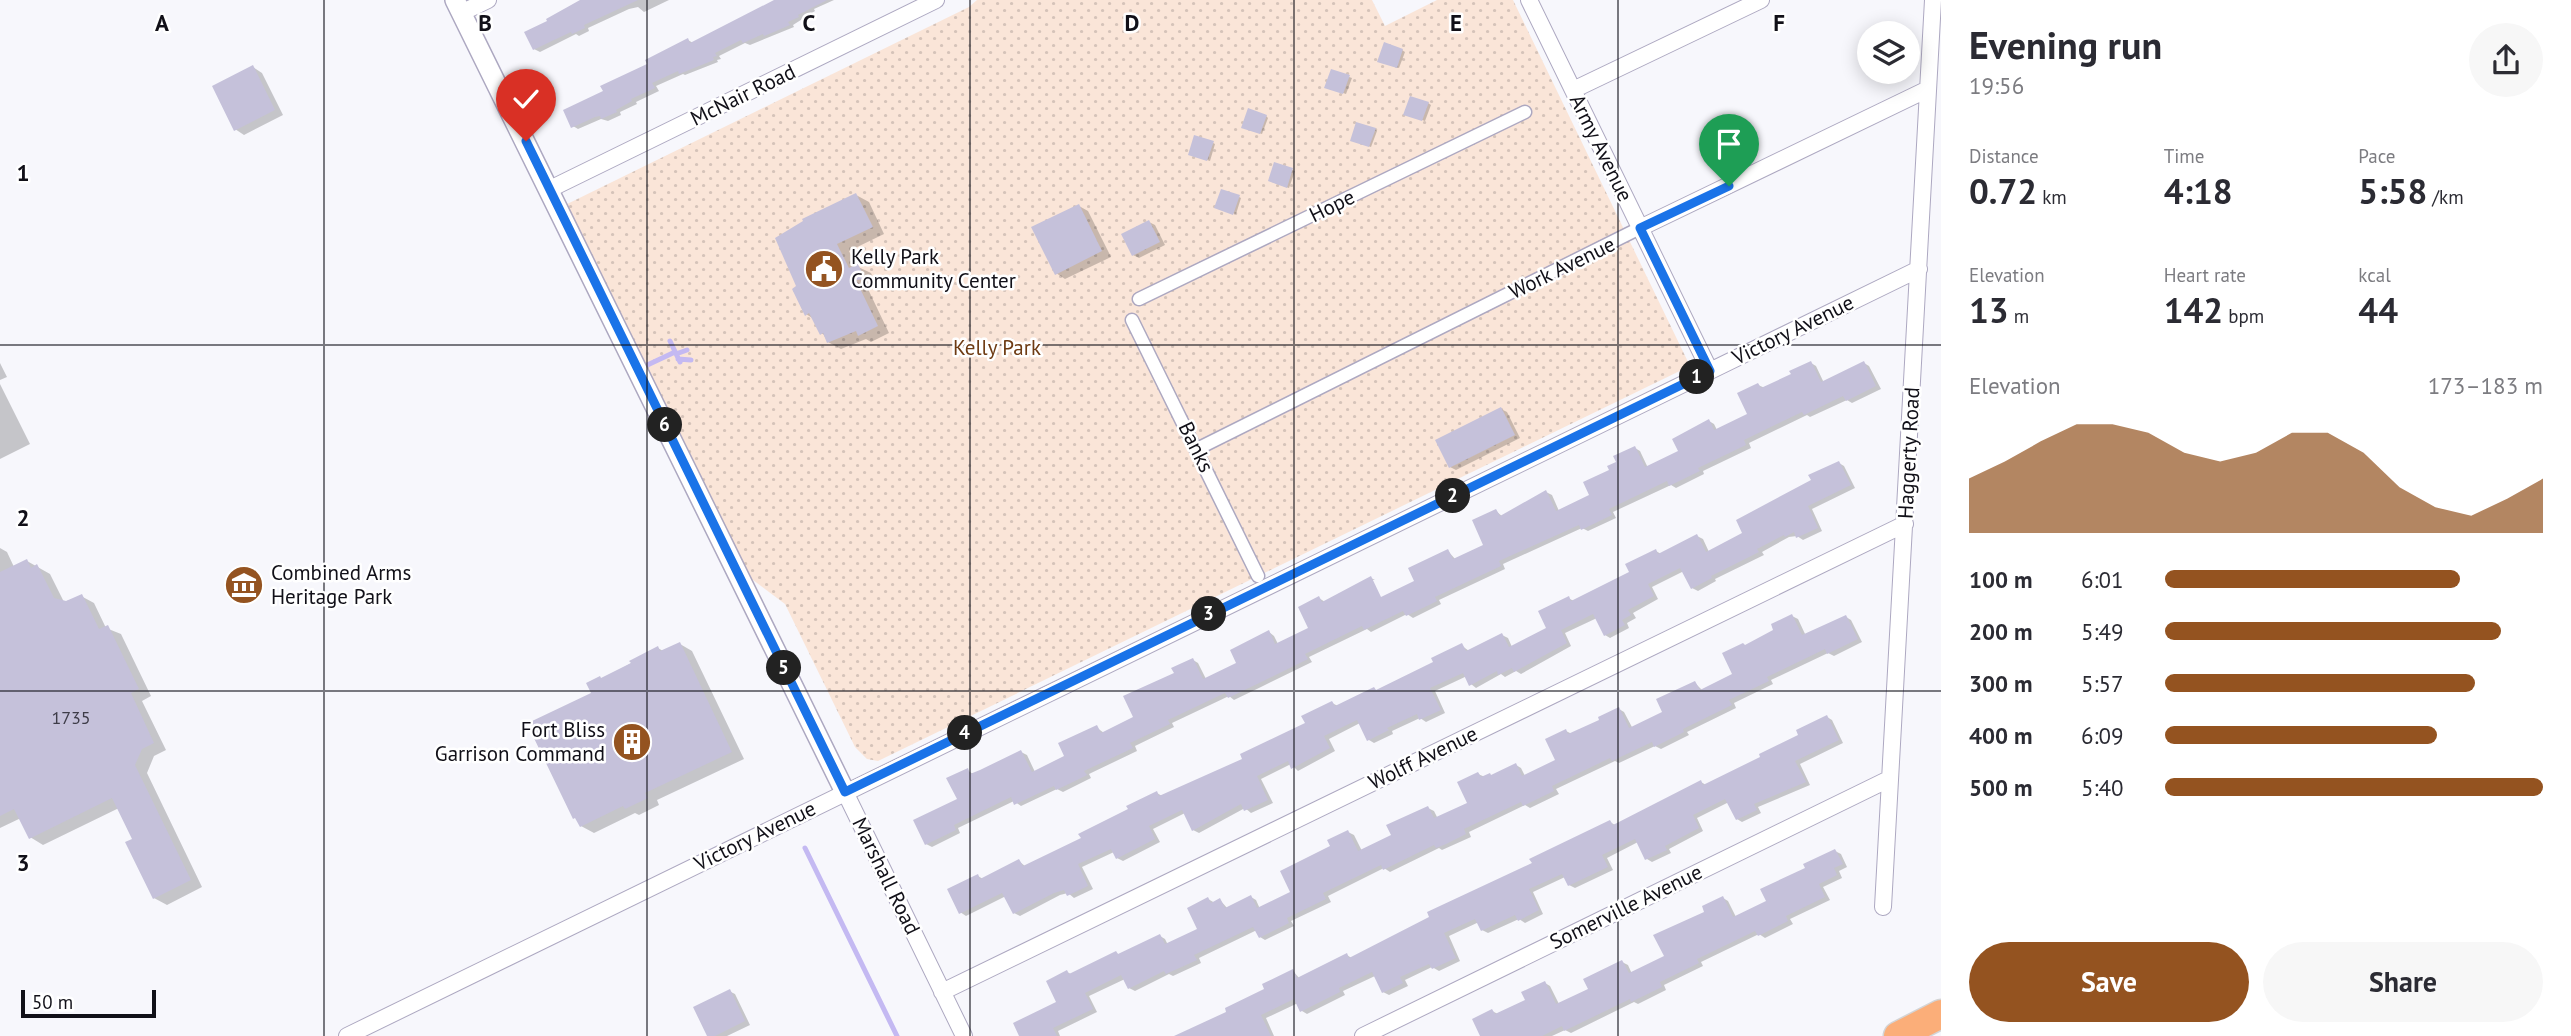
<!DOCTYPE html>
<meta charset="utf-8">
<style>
:root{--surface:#fff;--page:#f7f7f7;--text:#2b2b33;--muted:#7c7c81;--accent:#945320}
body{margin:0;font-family:"PT Sans",sans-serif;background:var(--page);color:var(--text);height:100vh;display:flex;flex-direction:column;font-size:26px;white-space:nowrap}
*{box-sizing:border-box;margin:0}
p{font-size:23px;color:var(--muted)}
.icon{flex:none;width:38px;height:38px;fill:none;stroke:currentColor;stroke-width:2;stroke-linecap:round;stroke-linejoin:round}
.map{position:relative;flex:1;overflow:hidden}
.sheet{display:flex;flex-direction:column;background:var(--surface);width:630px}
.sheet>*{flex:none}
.fabs{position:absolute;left:1857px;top:21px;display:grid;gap:14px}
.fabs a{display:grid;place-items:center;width:63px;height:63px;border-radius:50%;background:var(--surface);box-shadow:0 4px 18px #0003;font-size:35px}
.scale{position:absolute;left:21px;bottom:18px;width:135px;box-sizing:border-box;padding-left:7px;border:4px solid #111018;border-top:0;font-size:19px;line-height:24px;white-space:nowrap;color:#111018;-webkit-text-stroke:5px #fff;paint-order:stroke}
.pin{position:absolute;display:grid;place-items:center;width:60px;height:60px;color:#fff;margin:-72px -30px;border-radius:50% 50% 50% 0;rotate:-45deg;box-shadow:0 0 7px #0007}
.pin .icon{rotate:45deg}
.km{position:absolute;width:35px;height:35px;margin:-18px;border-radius:50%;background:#222;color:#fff;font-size:19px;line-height:35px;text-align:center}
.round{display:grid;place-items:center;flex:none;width:74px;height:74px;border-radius:37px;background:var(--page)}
.head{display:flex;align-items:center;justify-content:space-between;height:119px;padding:0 28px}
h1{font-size:38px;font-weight:700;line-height:52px}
.figures{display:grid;grid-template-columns:repeat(3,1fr);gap:10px;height:119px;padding:7px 28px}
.figures div{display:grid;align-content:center}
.figures b{font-size:35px;font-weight:700}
.figures small{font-size:19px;font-weight:400}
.figures p{font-size:19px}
.chart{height:196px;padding:14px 28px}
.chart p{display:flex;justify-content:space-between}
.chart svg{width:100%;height:126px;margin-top:7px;fill:var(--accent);opacity:.7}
.action{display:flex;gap:14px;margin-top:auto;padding:14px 28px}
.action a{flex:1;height:80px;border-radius:42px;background:var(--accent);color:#fff;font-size:28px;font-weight:700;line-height:80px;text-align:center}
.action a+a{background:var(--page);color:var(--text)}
ul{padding:0 28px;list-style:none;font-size:23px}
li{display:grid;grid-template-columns:112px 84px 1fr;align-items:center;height:52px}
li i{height:18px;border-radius:9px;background:var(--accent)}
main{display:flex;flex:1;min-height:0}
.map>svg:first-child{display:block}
</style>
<main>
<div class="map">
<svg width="1941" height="1036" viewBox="0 0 1941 1036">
<defs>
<pattern id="park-dots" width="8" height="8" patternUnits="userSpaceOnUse" patternTransform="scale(1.75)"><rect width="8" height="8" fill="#fae5d8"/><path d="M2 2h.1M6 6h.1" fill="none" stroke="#d5c3b9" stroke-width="1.8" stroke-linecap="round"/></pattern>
</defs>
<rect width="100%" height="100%" fill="#f7f7fc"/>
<path fill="url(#park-dots)" d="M977 0H1372L1385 26 1437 0H1513L1690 366 878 761 867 759 855 747 785 604 733 565 559 208 969 7Z"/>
<path fill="#0003" d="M584 0H669L644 12 638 7 629 9 588 28 589 31 579 36 576 34 540 52 534 49Z
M778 0H834L814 9 815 11 793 25 794 27 750 45 745 43 719 56 721 59 717 60 718 62 685 75 683 74 656 86 659 91 636 102 637 104 620 112 621 115 608 121 601 119 578 129 573 126 605 92 688 40 693 43Z
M1402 50 1405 52 1399 68 1382 62Z
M253 67 262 73 283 115 244 135 235 129Z
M1349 77 1352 78 1346 94 1329 88Z
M1428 103 1431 105 1425 121 1408 115Z
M1266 116 1268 118 1262 134 1245 128Z
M1375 129 1377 131 1371 147 1354 141Z
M1213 143 1215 144 1210 161 1192 155Z
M1275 164 1295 171 1289 188 1272 182Z
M856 195 869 202 884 234 849 251 856 266 871 273 877 286 867 287 889 333 871 342 866 339 841 349 828 342 814 319 806 314Z
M1239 197 1241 198 1236 214 1218 209Z
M1079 206 1088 211 1111 257 1065 279 1056 273Z
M1149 222 1155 225 1165 245 1139 258 1133 255Z
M0 363 7 377 0 380Z
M1811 363 1816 366 1824 383 1864 363 1869 366 1881 389 1852 403 1847 400 1810 417 1807 415 1749 443 1751 448 1703 471 1704 474 1676 488 1671 485 1613 512 1616 518 1588 531 1582 528 1503 564 1505 569 1439 600 1441 604 1413 618 1407 614 1371 632 1367 629 1309 657 1312 662 1261 687 1234 700 1229 696 1172 723 1174 727 1135 746 1137 751 1089 774 1091 778 1063 792 1057 789 1021 806 1014 801 958 828 960 833 932 847 926 844 959 800 967 770 973 774 1021 752 1027 755 1035 772 1067 756 1096 727 1104 733 1136 718 1193 660 1198 663 1206 679 1238 664 1269 632 1274 636 1278 644 1310 628 1319 598 1325 602 1371 578 1375 580H1371L1384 606 1387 604 1375 580 1384 598 1417 582 1448 551 1456 560 1486 545 1496 511 1503 517 1546 492 1552 495 1559 511 1591 496 1611 471 1635 448 1640 451 1648 468 1680 452 1709 421 1714 424 1717 430 1749 415 1758 385 1765 388 1793 375Z
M0 384 30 444 0 459Z
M1501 409 1507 412 1520 438 1456 470 1450 467Z
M1839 463 1844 466 1855 488 1812 509 1822 531 1803 540 1797 536 1789 537 1762 552 1764 555 1715 579 1716 581 1698 591 1692 588 1684 571 1652 587 1658 599 1633 613 1636 618 1627 623 1629 628 1610 638 1605 635 1597 618 1565 633 1571 646 1521 674 1516 671 1505 677 1501 674 1476 688 1471 684 1467 676 1435 691 1445 713 1426 722 1420 718 1392 731 1393 734 1374 743 1369 740 1360 723 1329 739 1335 751 1298 771 1291 764 1261 779 1273 803 1251 813 1245 808 1199 833 1193 830 1185 813 1153 829 1160 842 1123 861 1117 858 1114 852 1082 867 1093 889 1074 898 1068 893 1060 895 1020 916 1014 913 1006 896 966 916 960 912 978 876 983 879 1019 861 1026 867 1083 839 1157 793 1162 796 1244 760 1307 724 1332 703 1338 706 1374 689 1377 691 1436 663 1461 645 1469 651 1502 635 1508 638 1512 647 1549 629 1568 598 1574 601 1631 573 1656 551 1661 554 1697 536 1703 539 1709 552 1745 534Z
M0 548 7 552 14 567 27 561 50 574 64 602 81 596 94 603 106 628 121 634 151 696 142 701 166 750 154 756 147 773 202 887 167 905 154 898 134 839 119 808 43 845 30 837 21 818 0 828Z
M1792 616 1798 619 1806 636 1846 617 1851 620 1862 642 1834 656 1828 653 1771 680 1773 684 1734 703 1736 708 1687 732 1689 735 1661 749 1655 746 1619 763 1615 761 1556 789 1559 794 1530 808 1525 805 1469 832 1471 837 1442 850 1439 848 1390 872 1384 868 1328 896 1331 902 1291 921 1294 926 1265 940 1260 937 1257 930 1199 958 1201 963 1173 976 1169 974 1135 991 1129 988 1125 979 1089 996 1097 1012 1058 1031 1060 1036H1021L1059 1003 1067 972 1071 974 1116 953 1120 955 1160 936 1165 939 1168 945 1200 930 1208 899 1215 903 1220 900 1228 909 1251 897 1256 900 1260 909 1292 893 1332 847 1348 832 1354 835 1362 851 1394 836 1428 808 1434 811 1438 819 1470 804 1478 774 1485 777 1493 776 1516 765 1521 768 1525 776 1557 761 1566 731 1572 734 1601 721 1619 709 1624 712 1633 729 1664 713 1695 683 1703 691 1735 675 1746 646 1776 630Z
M680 644 692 651 744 759 657 800 659 805 639 815 635 813 594 833 581 826 593 694 603 679 658 648 663 651Z
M1827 717 1832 720 1843 743 1800 764 1810 785 1758 807 1761 813 1742 822 1737 819 1729 802 1697 818 1703 831 1669 849 1671 853 1652 862 1647 859 1638 842 1607 858 1613 870 1575 888 1569 885 1565 877 1533 892 1543 914 1525 923 1519 919 1488 933 1482 930 1479 922 1449 936 1460 961 1439 971 1432 967 1405 980 1408 986 1389 995 1383 992 1375 976 1343 991 1345 995 1307 1014 1302 1011 1298 1003 1266 1018 1274 1036H1179L1229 1013 1293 971 1300 979 1347 955 1353 959 1610 822 1615 825 1701 782 1706 785 1763 758Z
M1835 851 1841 854 1847 867 1839 871 1842 878 1823 887 1830 900 1790 919 1793 924 1765 938 1759 934 1701 962 1703 966 1664 985 1666 990 1638 1004 1634 1002 1571 1033 1565 1030 1552 1036H1482L1492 1011 1498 1014 1528 1001 1545 983 1550 986 1559 1004 1590 990 1622 962 1628 965 1632 974 1666 957 1723 898 1728 901 1736 917 1768 902 1807 869Z
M729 991 735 994 750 1025 727 1036H709Z"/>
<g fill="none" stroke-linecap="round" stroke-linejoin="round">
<path stroke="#c4b9f2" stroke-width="5" d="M670 341 680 362
M676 354 687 350
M678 359 691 360
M641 368 675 352
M805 848 897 1036"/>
</g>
<path fill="#c5c1da" d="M580 0H638L584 25 585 28 572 34 571 32 533 50 524 32 547 21 546 19Z
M774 0H827L798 15 799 17 788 22 790 25 776 31 764 36 763 34 743 43 741 40 715 53 717 56 713 57 714 60 679 74 678 71 652 83 655 88 631 99 632 101 616 110 617 112 601 119 600 116 595 117 571 128 563 110 603 91 600 86 647 64 645 60 688 38 690 43Z
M1384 42 1403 49 1397 68 1377 62Z
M253 65 275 110 234 131 212 86Z
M1331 69 1350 75 1343 94 1324 88Z
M1410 96 1429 102 1422 121 1403 115Z
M1248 108 1267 115 1260 134 1241 128Z
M1356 122 1376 128 1369 147 1350 141Z
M1194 135 1214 141 1207 161 1188 155Z
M1274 162 1293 168 1287 188 1268 181Z
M1221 189 1240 195 1233 215 1214 208Z
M856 193 873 227 837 244 849 268 858 264 865 279 856 280 878 326 858 336 856 331 827 343 823 333 820 335 809 313 805 316 792 289 796 286 775 238 803 221 802 219Z
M1079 204 1102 251 1055 275 1031 227Z
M1149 220 1160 242 1132 256 1121 234Z
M1811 361 1821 382 1864 361 1876 386 1846 401 1843 396 1804 415 1802 412 1744 440 1746 445 1698 468 1700 471 1669 486 1667 481 1609 509 1612 515 1581 530 1579 525 1499 561 1501 566 1435 597 1437 601 1427 606 1406 616 1403 611 1364 630 1362 626 1305 654 1308 659 1255 685 1228 698 1225 693 1168 720 1170 724 1130 743 1133 748 1084 771 1087 775 1077 780 1056 790 1054 786 1014 805 1011 797 954 825 956 830 925 845 913 820 957 799 946 778 968 768 970 774 980 770 1021 750 1032 772 1064 756 1058 743 1097 725 1101 733 1133 717 1123 696 1174 673 1171 668 1193 658 1203 679 1236 663 1230 650 1269 630 1275 644 1308 628 1298 607 1319 596 1322 602 1371 576 1381 597 1414 581 1408 568 1448 549 1453 559 1483 545 1472 520 1496 509 1500 516 1546 490 1556 511 1589 495 1583 482 1609 470 1607 466 1616 462 1613 456 1635 446 1645 467 1678 451 1672 439 1709 419 1714 430 1747 414 1737 393 1758 383 1761 388 1791 374 1789 371Z
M1501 407 1515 435 1449 468 1435 440Z
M1839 461 1851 485 1808 506 1818 528 1796 538 1794 532 1785 537 1784 535 1757 549 1759 552 1711 576 1712 578 1691 589 1680 568 1648 584 1654 596 1628 610 1631 615 1622 620 1625 625 1604 636 1593 614 1561 630 1567 643 1514 672 1512 668 1498 675 1497 671 1469 686 1463 673 1430 688 1441 710 1419 720 1417 714 1387 728 1389 730 1367 741 1357 720 1324 736 1330 748 1291 769 1288 761 1257 776 1268 800 1244 811 1241 804 1192 831 1182 810 1149 826 1155 839 1116 859 1111 849 1078 864 1088 886 1067 896 1064 890 1054 893 1013 914 1002 893 959 914 947 889 978 874 980 879 1019 859 1023 866 1081 838 1078 834 1128 809 1126 806 1157 791 1159 796 1242 759 1240 754 1305 723 1301 716 1332 701 1335 706 1374 687 1376 690 1433 662 1431 658 1462 643 1466 651 1502 633 1509 647 1546 628 1538 611 1569 596 1571 601 1629 572 1625 564 1656 549 1658 554 1697 534 1706 552 1742 533 1736 520 1811 480 1808 475Z
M27 559 31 568 37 564 54 598 66 601 82 594 99 629 108 625 139 689 131 693 154 743 142 749 135 765 191 880 153 899 125 842 132 839 112 798 29 839 14 809 0 816V572Z
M1792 614 1802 635 1846 615 1858 639 1827 654 1825 649 1767 677 1769 681 1729 700 1732 705 1683 729 1684 732 1654 747 1652 742 1612 761 1610 758 1552 786 1554 791 1523 806 1521 802 1464 829 1466 834 1446 844 1436 848 1434 845 1383 870 1381 865 1323 893 1326 899 1287 918 1289 923 1259 938 1253 927 1194 955 1197 960 1166 974 1164 971 1128 989 1121 975 1085 993 1093 1009 1053 1028 1057 1036H1019L1013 1023 1056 1002 1046 981 1067 970 1069 974 1116 951 1118 954 1160 934 1165 944 1197 929 1187 908 1208 897 1211 903 1220 898 1225 908 1251 895 1257 908 1290 892 1280 871 1330 846 1327 840 1348 830 1358 851 1391 835 1386 825 1428 806 1434 818 1467 803 1457 782 1478 772 1481 777 1490 773 1491 775 1516 763 1522 776 1555 760 1545 739 1566 729 1568 734 1599 720 1598 717 1619 707 1629 728 1662 712 1656 699 1695 681 1700 690 1732 674 1722 653 1743 643 1745 645 1773 630 1771 624Z
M680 642 732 752 645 793 648 798 625 809 623 806 580 827 575 818 573 819 531 732 534 731 530 722 591 693 586 683 600 676 601 678 631 663 629 661 658 646 660 651Z
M1827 715 1839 740 1795 761 1806 782 1754 804 1757 810 1736 820 1725 799 1693 815 1699 828 1665 846 1667 850 1645 860 1635 839 1602 855 1608 867 1568 886 1562 874 1529 889 1539 910 1518 921 1515 915 1481 931 1475 919 1444 933 1456 958 1432 969 1429 964 1400 977 1403 983 1382 993 1372 972 1339 988 1340 992 1300 1012 1294 999 1261 1015 1271 1036H1174L1226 1012 1225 1008 1264 989 1262 984 1293 969 1297 978 1347 953 1349 958 1429 917 1427 912 1532 863 1529 859 1610 820 1613 825 1701 780 1703 785 1760 757 1759 754 1798 735 1796 730Z
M1835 849 1843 864 1834 868 1837 875 1819 884 1825 897 1786 916 1788 921 1758 936 1755 931 1697 959 1699 963 1660 982 1662 987 1631 1002 1630 999 1564 1031 1562 1026 1542 1036H1480L1472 1019 1492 1009 1495 1014 1525 1000 1521 992 1545 981 1556 1004 1588 989 1583 979 1622 960 1629 973 1664 956 1653 935 1704 912 1702 906 1723 896 1733 917 1766 901 1760 889 1805 868 1803 864Z
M730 989 745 1021 715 1036H707L693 1007Z"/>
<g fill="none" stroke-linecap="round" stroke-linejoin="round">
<g stroke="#ada8c1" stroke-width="15">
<path id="pedestrian" d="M1139 299 1525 112
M1132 320 1258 576
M1197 449 1640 228"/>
</g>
<g stroke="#ada8c1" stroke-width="18">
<path id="minor" d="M1529 0 1710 371
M461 13 488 0
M1573 90 1761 0
M550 189 936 0
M1640 228 1928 89
M845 792 964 1036
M1883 907 1933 0
M942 992 1905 524
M347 1036 1919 269
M1363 1036 1889 779"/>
</g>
<g stroke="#ada8c1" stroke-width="22">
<path id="tertiary" d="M455 0 845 792"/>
</g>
<g stroke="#d4d4d5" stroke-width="31">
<path id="motorway" d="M1898 1036 1941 1014"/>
</g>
<use href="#pedestrian" stroke="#fff" stroke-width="12"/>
<use href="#minor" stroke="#fff" stroke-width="16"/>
<use href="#tertiary" stroke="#fff" stroke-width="19"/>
<use href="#motorway" stroke="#fbae79" stroke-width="28"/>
</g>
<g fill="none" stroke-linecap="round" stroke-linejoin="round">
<g stroke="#fff" stroke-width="14">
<path id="route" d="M526 141 845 792 1710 371 1640 228 1729 186"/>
</g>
<use href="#route" stroke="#1a73e8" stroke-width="9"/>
</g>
<path fill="none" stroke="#111018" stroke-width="2" stroke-opacity="0.55" d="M324 0V1036M647 0V1036M970 0V1036M1294 0V1036M1618 0V1036M0 345H1941M0 691H1941"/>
<defs>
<g id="civic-disc" transform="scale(2.0125)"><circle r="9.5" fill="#945320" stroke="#fff"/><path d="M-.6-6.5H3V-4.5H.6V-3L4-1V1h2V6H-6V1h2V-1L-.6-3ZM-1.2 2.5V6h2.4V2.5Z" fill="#fff"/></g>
<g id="museum-disc" transform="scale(2.0125)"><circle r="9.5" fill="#945320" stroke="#fff"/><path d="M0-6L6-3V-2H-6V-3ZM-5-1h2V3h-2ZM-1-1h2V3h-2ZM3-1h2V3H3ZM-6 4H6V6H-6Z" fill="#fff"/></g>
<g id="building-disc" transform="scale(2.0125)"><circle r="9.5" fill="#945320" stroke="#fff"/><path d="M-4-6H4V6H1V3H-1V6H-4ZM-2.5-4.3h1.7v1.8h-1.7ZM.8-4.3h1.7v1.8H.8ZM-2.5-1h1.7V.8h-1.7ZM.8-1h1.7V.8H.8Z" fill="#fff"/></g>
</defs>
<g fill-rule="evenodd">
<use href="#civic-disc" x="824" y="269"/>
<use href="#museum-disc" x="244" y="585"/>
<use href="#building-disc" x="632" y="742"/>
</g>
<g text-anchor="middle" stroke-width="5" stroke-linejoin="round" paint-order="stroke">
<g font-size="18" fill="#3e3c48">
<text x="71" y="724">1735</text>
</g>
<g font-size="21" fill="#111018" stroke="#fff">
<text transform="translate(743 95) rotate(-26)" y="7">McNair Road</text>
<text transform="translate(1601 148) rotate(64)" y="7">Army Avenue</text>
<text transform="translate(1332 206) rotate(-26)" y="7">Hope</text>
<text transform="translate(1562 268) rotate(-26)" y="7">Work Avenue</text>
<text transform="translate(1793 330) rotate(-26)" y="7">Victory Avenue</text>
<text transform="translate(1196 447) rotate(64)" y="7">Banks</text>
<text transform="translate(1909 453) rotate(-87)" y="7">Haggerty Road</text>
<text transform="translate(1423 758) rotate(-26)" y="7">Wolff Avenue</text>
<text transform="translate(755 836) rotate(-26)" y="7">Victory Avenue</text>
<text transform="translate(886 876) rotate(64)" y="7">Marshall Road</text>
<text transform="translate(1626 907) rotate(-26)" y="7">Somerville Avenue</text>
</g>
<g font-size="21" fill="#111018" stroke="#fff" text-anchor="start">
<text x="851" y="264">Kelly Park<tspan x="851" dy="24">Community Center</tspan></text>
<text x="271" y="580">Combined Arms<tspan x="271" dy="24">Heritage Park</tspan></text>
<text x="605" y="737" text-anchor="end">Fort Bliss<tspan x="605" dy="24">Garrison Command</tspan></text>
</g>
<g font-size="21" fill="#6e3b13" stroke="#fff">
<text x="997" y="355">Kelly Park</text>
</g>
</g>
<g font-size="23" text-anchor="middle" font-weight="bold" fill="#111018" stroke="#fff" stroke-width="5" stroke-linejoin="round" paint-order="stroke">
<text x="162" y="31">A</text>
<text x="485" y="31">B</text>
<text x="809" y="31">C</text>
<text x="1132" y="31">D</text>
<text x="1456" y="31">E</text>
<text x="1779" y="31">F</text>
<text x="23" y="181">1</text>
<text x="23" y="526">2</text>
<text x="23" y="871">3</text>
</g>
</svg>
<div class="fabs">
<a><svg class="icon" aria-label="layers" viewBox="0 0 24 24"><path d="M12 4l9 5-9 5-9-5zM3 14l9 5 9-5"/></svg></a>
</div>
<div class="scale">50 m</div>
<div class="pin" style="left:1729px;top:186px;background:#1e9e55"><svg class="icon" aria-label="arrive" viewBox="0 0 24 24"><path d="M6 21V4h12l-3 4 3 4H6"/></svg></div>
<div class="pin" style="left:526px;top:141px;background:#d93025"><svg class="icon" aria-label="check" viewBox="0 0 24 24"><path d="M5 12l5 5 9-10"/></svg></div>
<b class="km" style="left:1697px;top:377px">1</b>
<b class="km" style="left:1453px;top:496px">2</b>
<b class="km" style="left:1209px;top:614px">3</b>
<b class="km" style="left:965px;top:733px">4</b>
<b class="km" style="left:784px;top:668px">5</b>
<b class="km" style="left:665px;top:425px">6</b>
</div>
<section class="sheet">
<div class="head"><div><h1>Evening run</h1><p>19:56</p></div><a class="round"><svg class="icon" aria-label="share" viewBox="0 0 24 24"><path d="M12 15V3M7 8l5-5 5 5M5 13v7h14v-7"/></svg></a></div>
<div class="figures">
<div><p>Distance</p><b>0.72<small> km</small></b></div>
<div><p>Time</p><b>4:18</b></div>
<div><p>Pace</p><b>5:58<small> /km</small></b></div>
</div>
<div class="figures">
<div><p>Elevation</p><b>13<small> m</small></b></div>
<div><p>Heart rate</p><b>142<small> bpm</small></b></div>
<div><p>kcal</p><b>44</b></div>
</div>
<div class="chart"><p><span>Elevation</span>173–183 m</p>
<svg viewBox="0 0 160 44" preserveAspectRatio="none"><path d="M0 44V25L10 19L20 12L30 6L40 6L50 9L60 16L70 19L80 16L90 9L100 9L110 16L120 28L130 35L140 38L150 32L160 25V44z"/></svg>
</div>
<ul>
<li><b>100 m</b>6:01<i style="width:78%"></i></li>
<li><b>200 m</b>5:49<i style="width:89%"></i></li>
<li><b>300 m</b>5:57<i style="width:82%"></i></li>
<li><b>400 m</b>6:09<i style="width:72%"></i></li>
<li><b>500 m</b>5:40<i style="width:100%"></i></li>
</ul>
<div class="action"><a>Save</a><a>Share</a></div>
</section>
</main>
